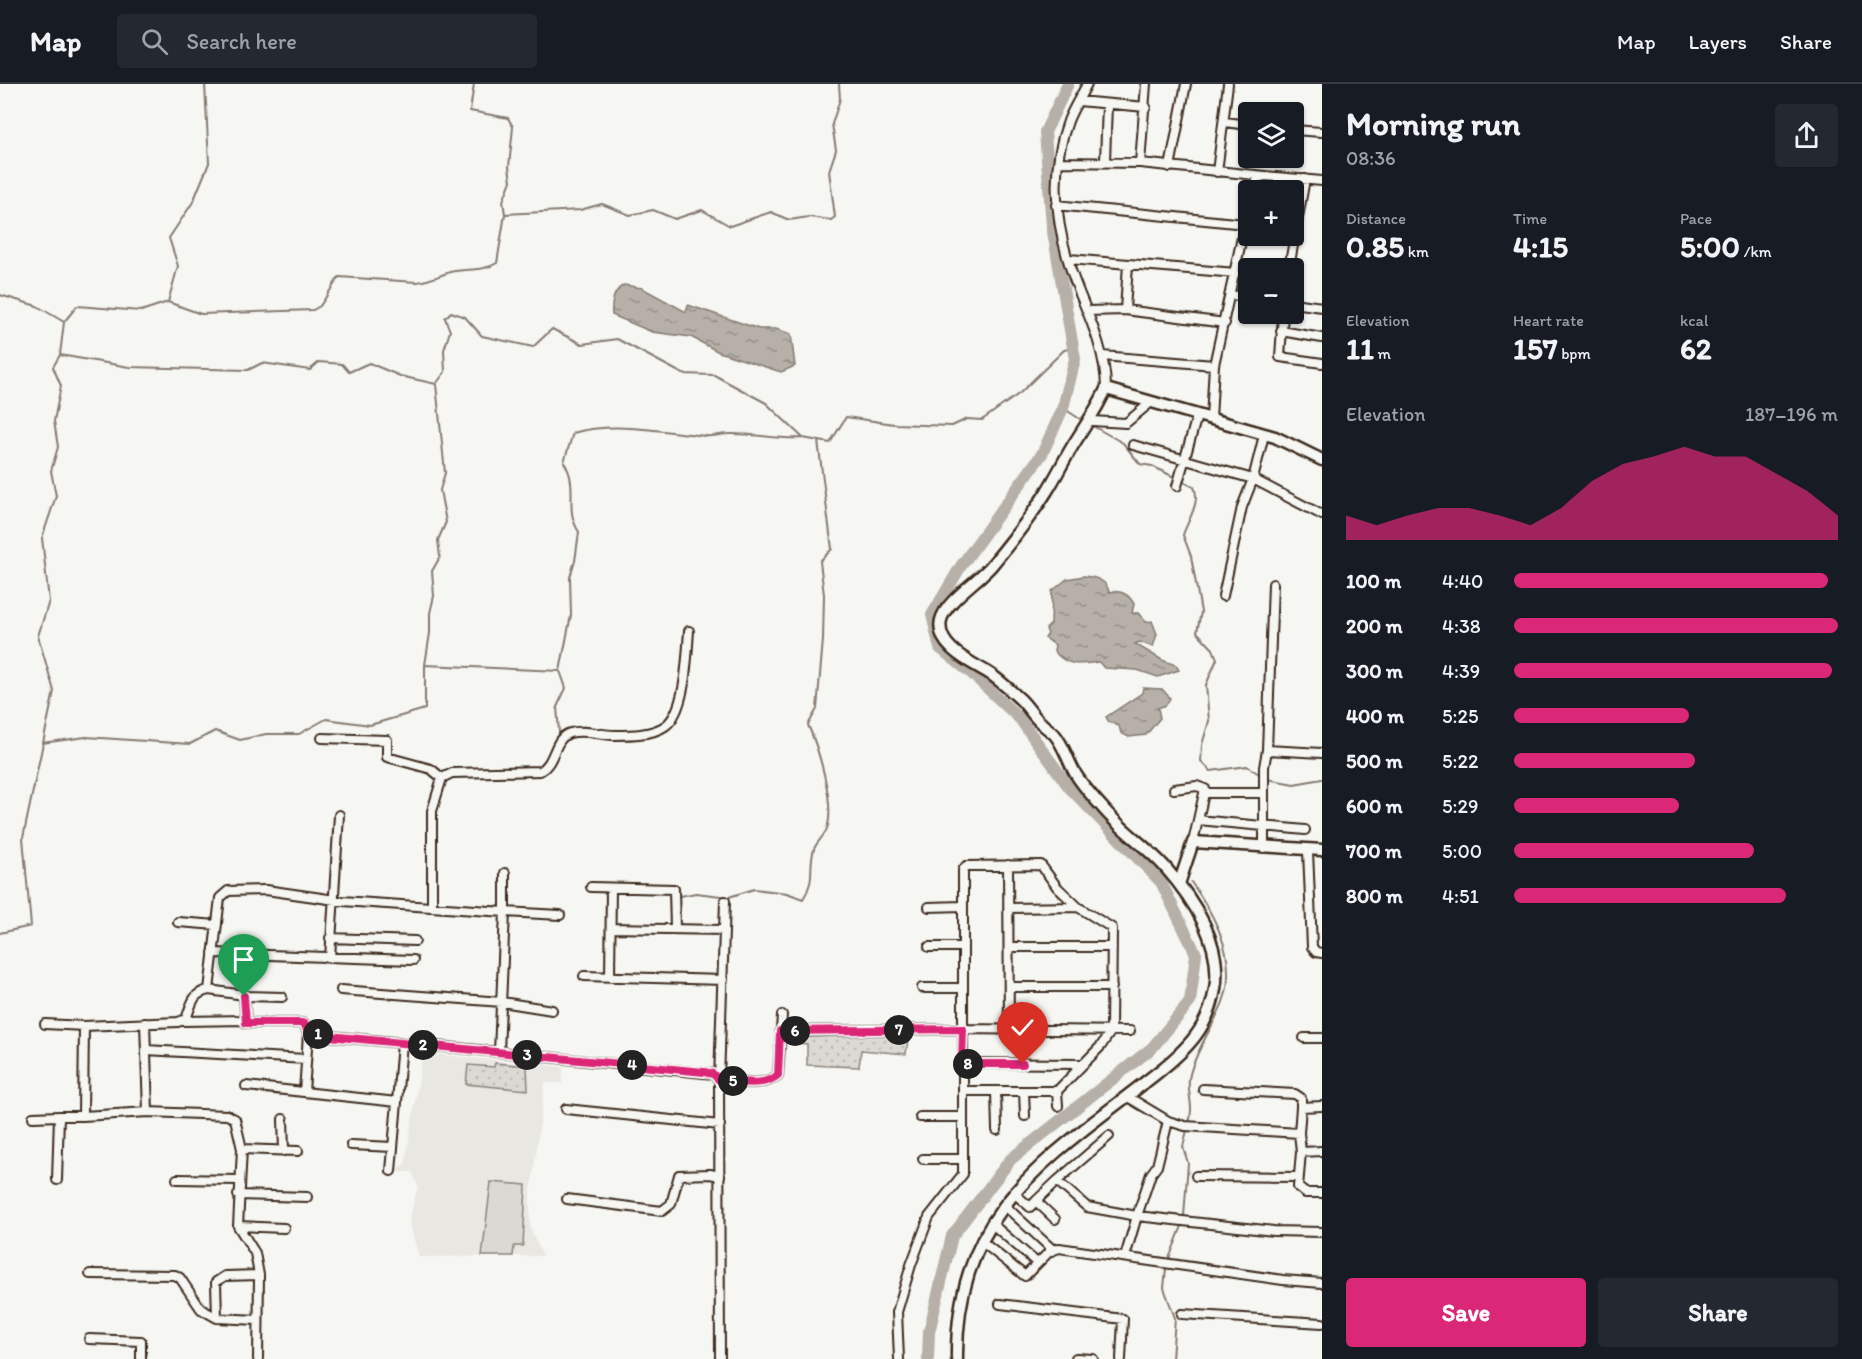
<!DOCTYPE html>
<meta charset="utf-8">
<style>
:root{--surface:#171b24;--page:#242831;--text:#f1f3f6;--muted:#9ea1a6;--line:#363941;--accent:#db2777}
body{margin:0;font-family:Itim,sans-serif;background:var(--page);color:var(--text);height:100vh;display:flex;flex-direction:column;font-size:22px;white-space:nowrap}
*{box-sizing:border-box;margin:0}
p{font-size:20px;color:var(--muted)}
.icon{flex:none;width:33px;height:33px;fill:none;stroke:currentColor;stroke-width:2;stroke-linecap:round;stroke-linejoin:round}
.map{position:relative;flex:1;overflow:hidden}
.drawer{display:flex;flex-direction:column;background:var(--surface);width:540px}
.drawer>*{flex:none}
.controls{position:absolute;left:1238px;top:18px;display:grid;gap:12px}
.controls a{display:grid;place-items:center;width:66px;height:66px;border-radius:6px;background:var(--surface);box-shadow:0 2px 4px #0004;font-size:30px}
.pin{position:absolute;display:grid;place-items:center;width:51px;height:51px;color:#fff;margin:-62px -26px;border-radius:50% 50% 50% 0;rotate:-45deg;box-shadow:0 0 6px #0007}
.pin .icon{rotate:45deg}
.km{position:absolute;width:30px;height:30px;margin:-15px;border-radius:50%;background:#222;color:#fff;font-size:16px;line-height:30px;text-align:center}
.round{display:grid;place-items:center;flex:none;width:63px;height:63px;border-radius:6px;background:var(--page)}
.summary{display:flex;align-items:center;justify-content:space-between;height:102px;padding:0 24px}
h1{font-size:33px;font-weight:800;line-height:45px}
.stats{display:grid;grid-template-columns:repeat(3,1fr);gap:9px;height:102px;padding:6px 24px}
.stats div{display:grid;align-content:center}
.stats b{font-size:30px;font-weight:800}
.stats small{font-size:16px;font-weight:400}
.stats p{font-size:16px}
.chart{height:168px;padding:12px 24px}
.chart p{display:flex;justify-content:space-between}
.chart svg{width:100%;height:108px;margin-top:6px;fill:var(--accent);opacity:.7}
.button{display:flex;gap:12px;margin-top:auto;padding:12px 24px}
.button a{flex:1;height:69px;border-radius:6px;background:var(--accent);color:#fff;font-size:24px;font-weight:800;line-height:69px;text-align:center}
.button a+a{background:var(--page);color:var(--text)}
ul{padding:0 24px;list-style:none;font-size:20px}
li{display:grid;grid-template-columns:96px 72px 1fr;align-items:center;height:45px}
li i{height:15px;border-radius:8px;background:var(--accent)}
header{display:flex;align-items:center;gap:36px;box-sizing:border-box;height:84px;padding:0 30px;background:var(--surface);border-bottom:2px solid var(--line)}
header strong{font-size:28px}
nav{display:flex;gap:33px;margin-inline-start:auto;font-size:21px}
.search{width:420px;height:54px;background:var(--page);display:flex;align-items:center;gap:15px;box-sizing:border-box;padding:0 21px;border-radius:6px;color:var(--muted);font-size:22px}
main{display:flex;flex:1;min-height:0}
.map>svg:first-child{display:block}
</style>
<header>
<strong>Map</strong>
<div class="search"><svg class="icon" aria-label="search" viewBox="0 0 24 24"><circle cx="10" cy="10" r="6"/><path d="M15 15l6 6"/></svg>Search here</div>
<nav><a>Map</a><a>Layers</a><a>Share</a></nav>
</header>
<main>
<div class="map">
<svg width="1322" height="1275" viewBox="0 0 1322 1275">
<defs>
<pattern id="green-dots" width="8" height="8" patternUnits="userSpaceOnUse" patternTransform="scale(1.5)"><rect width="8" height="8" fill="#dad9d3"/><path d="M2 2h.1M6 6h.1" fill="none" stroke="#bcbab5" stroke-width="1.8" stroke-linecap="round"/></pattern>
<pattern id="water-ripples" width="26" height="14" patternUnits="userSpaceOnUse" patternTransform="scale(1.5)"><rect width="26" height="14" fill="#b6b0a9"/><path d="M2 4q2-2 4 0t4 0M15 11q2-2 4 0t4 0" fill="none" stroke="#958f89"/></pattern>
</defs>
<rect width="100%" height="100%" fill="#f6f6f2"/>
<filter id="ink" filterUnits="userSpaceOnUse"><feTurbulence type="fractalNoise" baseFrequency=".0167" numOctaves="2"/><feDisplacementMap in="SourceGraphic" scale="12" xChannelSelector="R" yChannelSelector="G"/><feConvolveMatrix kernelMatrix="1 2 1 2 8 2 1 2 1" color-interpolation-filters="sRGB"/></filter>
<g filter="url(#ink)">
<path fill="#e8e7e2" d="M423 969 563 983 562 999H545L530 1115V1144L543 1172 419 1173 409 1137 418 1102 412 1088H394L405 1080Z"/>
<path fill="url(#green-dots)" stroke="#8a8278" stroke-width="1.5" d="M909 949 906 970 861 966 859 983 807 981V960L787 958V954Z
M495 979 527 982 528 1006 466 1000 468 981 494 983Z"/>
<path fill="#dad9d3" stroke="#8a8278" stroke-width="1.5" d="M491 1098 526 1101 523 1162H514L513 1172H482Z"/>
<path fill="url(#water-ripples)" stroke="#857a71" stroke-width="1.5" d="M624 201 642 204 686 228 688 221 759 245H776L791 250 795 282 781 288 719 268 691 253 652 248 612 231C611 220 613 206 624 201Z
M1084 492C1095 493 1107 496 1109 508 1120 506 1129 510 1134 520L1132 529H1138L1146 538 1152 537 1157 550 1153 563 1140 558 1135 560 1162 576 1176 581 1179 586 1158 593 1137 586 1104 584 1099 578C1081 580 1068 584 1054 567L1055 561 1045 554 1048 550 1046 545 1051 540 1052 507 1067 495Z
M1143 604 1162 605 1170 614 1166 621 1158 624 1160 634 1146 651 1129 653 1121 649 1119 642 1109 638 1106 633 1142 609Z"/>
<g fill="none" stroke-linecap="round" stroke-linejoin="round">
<path stroke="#857a71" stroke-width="2" d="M474 0 470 27 508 34 513 43 509 83 511 97 503 117 505 130
M0 211 37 222 64 238 77 222 141 227 168 218 201 230 313 226 320 222 339 193 417 198C429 197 438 192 450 188 466 184 483 188 497 179L505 130 580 126 602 120 630 131 653 126 675 135 702 126 730 142 771 128 789 136 809 133 831 136 835 133 829 87 836 66 832 40 840 15 839 0
M168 218 178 182 169 154 193 118 209 79 205 0
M64 238 60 271 129 283 248 286 262 279 310 286 319 278 342 280 349 288 369 279 400 292 436 300 445 288 444 266 450 247 445 234 451 228 465 233 482 252 533 263 552 245 582 260 617 255 683 290 714 291 766 319 803 354 830 359 846 333 894 340 952 342 967 335 982 336 1020 309 1064 266 1073 264
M1063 324 1083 337
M1091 341 1123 359 1140 380 1152 382 1194 403C1201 418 1188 436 1183 451L1191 472 1201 528 1197 548 1213 565 1217 575 1206 601 1209 637 1202 661 1201 677 1211 687 1247 682 1262 692
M425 581 560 587 566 604 557 623 559 648
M560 587 571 531 570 493 575 477 579 448C563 423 580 405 564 378L573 349C615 337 664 348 706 352 714 353 722 350 729 350 754 349 778 356 803 354
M42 659 86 653 190 660 215 647 240 656 266 650H299L326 635 370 641 425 625V581L430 549V529L434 512 432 487 440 473 438 456 446 438 440 406 445 389 436 300
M1267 695 1294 700 1322 695
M680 812 696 809 729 813 754 805 787 809 803 815C816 795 808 785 814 765 817 757 827 750 828 741 834 717 818 663 808 641L817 625 823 556 824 511 820 477 832 465 818 357
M0 849 31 842 23 754 54 607 38 552 49 517 42 454 56 412 51 387 58 363 54 337 61 302 53 283 60 271
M1189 1039C1195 1019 1185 1007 1190 990 1197 964 1213 943 1223 918 1239 876 1215 831 1191 798
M1184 1132 1188 1079 1183 1063 1187 1046
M1168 1177 1182 1142
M1166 1184 1164 1204 1175 1234 1172 1275"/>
<path stroke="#b6b0a9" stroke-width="12" d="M928 1275 929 1248 952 1152 1011 1075 1152 964 1190 918 1196 870 1161 798 1069 703 1020 635 970 588 940 564 932 531 961 482 1042 370 1063 324 1075 275 1052 142 1045 48 1068 0"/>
<g stroke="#3b2a1e" stroke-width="12">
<path id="street" d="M1087 0C1081 12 1073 24 1068 37 1047 94 1057 153 1079 208 1092 239 1106 271 1106 305
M1078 17 1146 23
M1225 38 1248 41
M1293 46 1322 48
M1105 77 1107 20
M1059 78 1140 79 1265 92
M1140 79 1146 0
M1170 83 1186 0
M1217 88 1228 0
M1252 106 1258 94 1265 92 1322 97
M1056 121 1245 140
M1069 175 1236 189
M1289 184 1305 95
M1231 211 1248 213
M1293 219 1322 223
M1125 226 1128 180
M1087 227 1125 226 1225 239
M1283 230 1280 273 1322 279
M1281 247 1322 254
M1102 272 1214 281
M1211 335 1214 281 1248 126
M1092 337 1126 339 1150 319
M1264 351 1253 395 1322 431
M1133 361 1253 395 1242 423 1223 512
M1177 402 1197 332
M322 654 387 656V673L431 685 442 694
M1267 666 1322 669
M1174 705 1197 702 1205 705 1193 758
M1204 709H1264
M1198 736 1305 746
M1264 764V683L1267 666 1273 500
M1308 767 1312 863 1316 868 1322 869
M1008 781 1009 945
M505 789V828L560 831
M591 803 674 805 675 845
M725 817 719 996C738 997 763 1004 778 991L782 931
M432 823V727L442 694 452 689 540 687C556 679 553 654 570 649 585 645 600 651 615 651 630 651 652 651 665 642 686 628 687 571 689 547
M929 823 963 822
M1009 824 1078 823
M178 838 217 841
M611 844 724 846
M330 854 415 857
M929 863H963
M1010 863H1112
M213 869 413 876
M330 874 339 731
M584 892 723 896
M610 893 611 804
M1009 903H1112
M922 904H963
M209 906 244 911 246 939H301L305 940 308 950 499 968
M341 906 502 918 552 926
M245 912 282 913
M183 937 246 936
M145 939 148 1028
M45 940 84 942
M780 947 963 945 1130 947
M308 950 304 1008 397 1018 402 959
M1304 954H1322
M146 966 306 975
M962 979 1083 980
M246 1002 304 1008
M1203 1005 1295 1010 1301 1014V1023L1322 1022
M963 1007H1057
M996 1007 997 1046
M1024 1007 1025 1032
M1128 1013 1168 1037 1185 1042 1299 1049 1301 1068 1322 1067
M566 1025 720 1041
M33 1033 59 1032
M920 1033H963
M283 1035 284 1067
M1168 1037 1157 1082 1151 1090 1137 1132 1274 1147 1322 1148
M1299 1049 1301 1023
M351 1061 393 1063
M242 1065 298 1067
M1301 1068 1298 1103 1305 1109H1322
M923 1075H963
M391 1087 397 1018
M1196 1092 1298 1093
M177 1095 238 1096
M57 1096 59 1032H83
M1057 1097 1109 1052
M1014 1109 1030 1123 1036 1117 1055 1135
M238 1111 307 1113
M567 1115 662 1127 671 1120 679 1091 710 1090 720 1092
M1036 1117 1057 1097 1087 1123 1137 1132 1125 1173
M1004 1121 1053 1166
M991 1139 1037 1179
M238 1142 284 1144
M981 1157 1025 1192 1049 1168 1059 1164 1283 1196 1322 1199
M90 1190 175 1191 180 1194 201 1225 217 1234
M1000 1220 1123 1235 1121 1275
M1182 1230 1322 1239
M258 1236 217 1234 216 1198 225 1192 259 1191
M89 1255 141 1257V1275
M1076 1274 1093 1275
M258 1275 259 1191 255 1169 238 1142 242 1065 235 1035 227 1031 148 1028 83 1032 84 942 178 938 186 935C192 920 192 909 209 906L220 814 228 807 266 806 342 817 505 828 499 968 713 990 719 996 720 1275
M899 1275 897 1228 911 1181 929 1133 963 1090V786L966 782 1041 781 1057 803 1078 823 1112 844 1111 947 1101 962 1057 1007 1058 1022"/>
</g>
<g stroke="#3b2a1e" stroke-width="15">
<path id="secondary" d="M1179 800 1193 758 1322 766
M957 1275C955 1124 1052 1072 1157 989 1186 966 1209 944 1215 905 1223 860 1194 816 1165 783 1146 762 1121 746 1102 723 1093 713 1082 701 1075 689 1068 677 1064 662 1055 651 1051 647 1045 643 1041 639 1033 632 1028 623 1021 616 1011 607 999 595 987 588 970 578 935 562 941 536 946 517 978 497 991 482 1011 458 1031 433 1047 407 1057 391 1065 374 1075 358 1086 340 1097 325 1106 305L1275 353 1322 376"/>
</g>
<use href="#street" stroke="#f6f6f2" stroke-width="8"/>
<use href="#secondary" stroke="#f6f6f2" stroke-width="10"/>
</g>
</g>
<g fill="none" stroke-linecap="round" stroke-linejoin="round" filter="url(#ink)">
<g stroke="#fff" stroke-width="12">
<path id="route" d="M244 912 246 939H301L305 940 308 950 704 988 713 990 719 996C738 997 763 1004 778 991L780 947 963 945 962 980H1023"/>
</g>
<use href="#route" stroke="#db2777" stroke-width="8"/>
</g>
</svg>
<div class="controls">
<a><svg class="icon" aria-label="layers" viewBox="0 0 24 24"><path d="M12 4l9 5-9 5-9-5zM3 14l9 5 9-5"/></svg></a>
<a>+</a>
<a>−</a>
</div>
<div class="pin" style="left:244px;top:912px;background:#1e9e55"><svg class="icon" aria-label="arrive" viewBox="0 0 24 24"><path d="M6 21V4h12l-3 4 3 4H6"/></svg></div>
<div class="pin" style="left:1023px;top:980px;background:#d93025"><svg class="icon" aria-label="check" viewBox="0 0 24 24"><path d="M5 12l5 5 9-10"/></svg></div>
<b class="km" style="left:318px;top:950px">1</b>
<b class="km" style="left:423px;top:961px">2</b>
<b class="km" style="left:527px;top:971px">3</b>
<b class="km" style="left:632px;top:981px">4</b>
<b class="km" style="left:733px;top:997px">5</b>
<b class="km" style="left:795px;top:947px">6</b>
<b class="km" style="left:899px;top:946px">7</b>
<b class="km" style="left:968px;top:980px">8</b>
</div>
<section class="drawer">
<div class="summary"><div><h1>Morning run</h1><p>08:36</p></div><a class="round"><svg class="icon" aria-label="share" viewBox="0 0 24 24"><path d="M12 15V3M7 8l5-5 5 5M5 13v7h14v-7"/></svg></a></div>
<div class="stats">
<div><p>Distance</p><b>0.85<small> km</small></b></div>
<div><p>Time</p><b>4:15</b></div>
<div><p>Pace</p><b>5:00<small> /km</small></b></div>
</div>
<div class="stats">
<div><p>Elevation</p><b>11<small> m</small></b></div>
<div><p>Heart rate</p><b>157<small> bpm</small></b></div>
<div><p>kcal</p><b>62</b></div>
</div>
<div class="chart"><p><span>Elevation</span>187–196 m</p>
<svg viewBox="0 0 160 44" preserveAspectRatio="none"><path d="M0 44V34L10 38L20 34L30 31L40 31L50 34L60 38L70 31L80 20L90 13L100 10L110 6L120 10L130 10L140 17L150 24L160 34V44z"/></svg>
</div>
<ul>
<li><b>100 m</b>4:40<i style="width:97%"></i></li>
<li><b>200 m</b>4:38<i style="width:100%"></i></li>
<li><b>300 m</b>4:39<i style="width:98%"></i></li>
<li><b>400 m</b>5:25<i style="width:54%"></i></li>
<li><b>500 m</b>5:22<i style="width:56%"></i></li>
<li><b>600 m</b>5:29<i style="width:51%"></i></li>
<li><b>700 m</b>5:00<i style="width:74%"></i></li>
<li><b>800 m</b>4:51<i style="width:84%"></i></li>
</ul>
<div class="button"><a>Save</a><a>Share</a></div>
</section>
</main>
